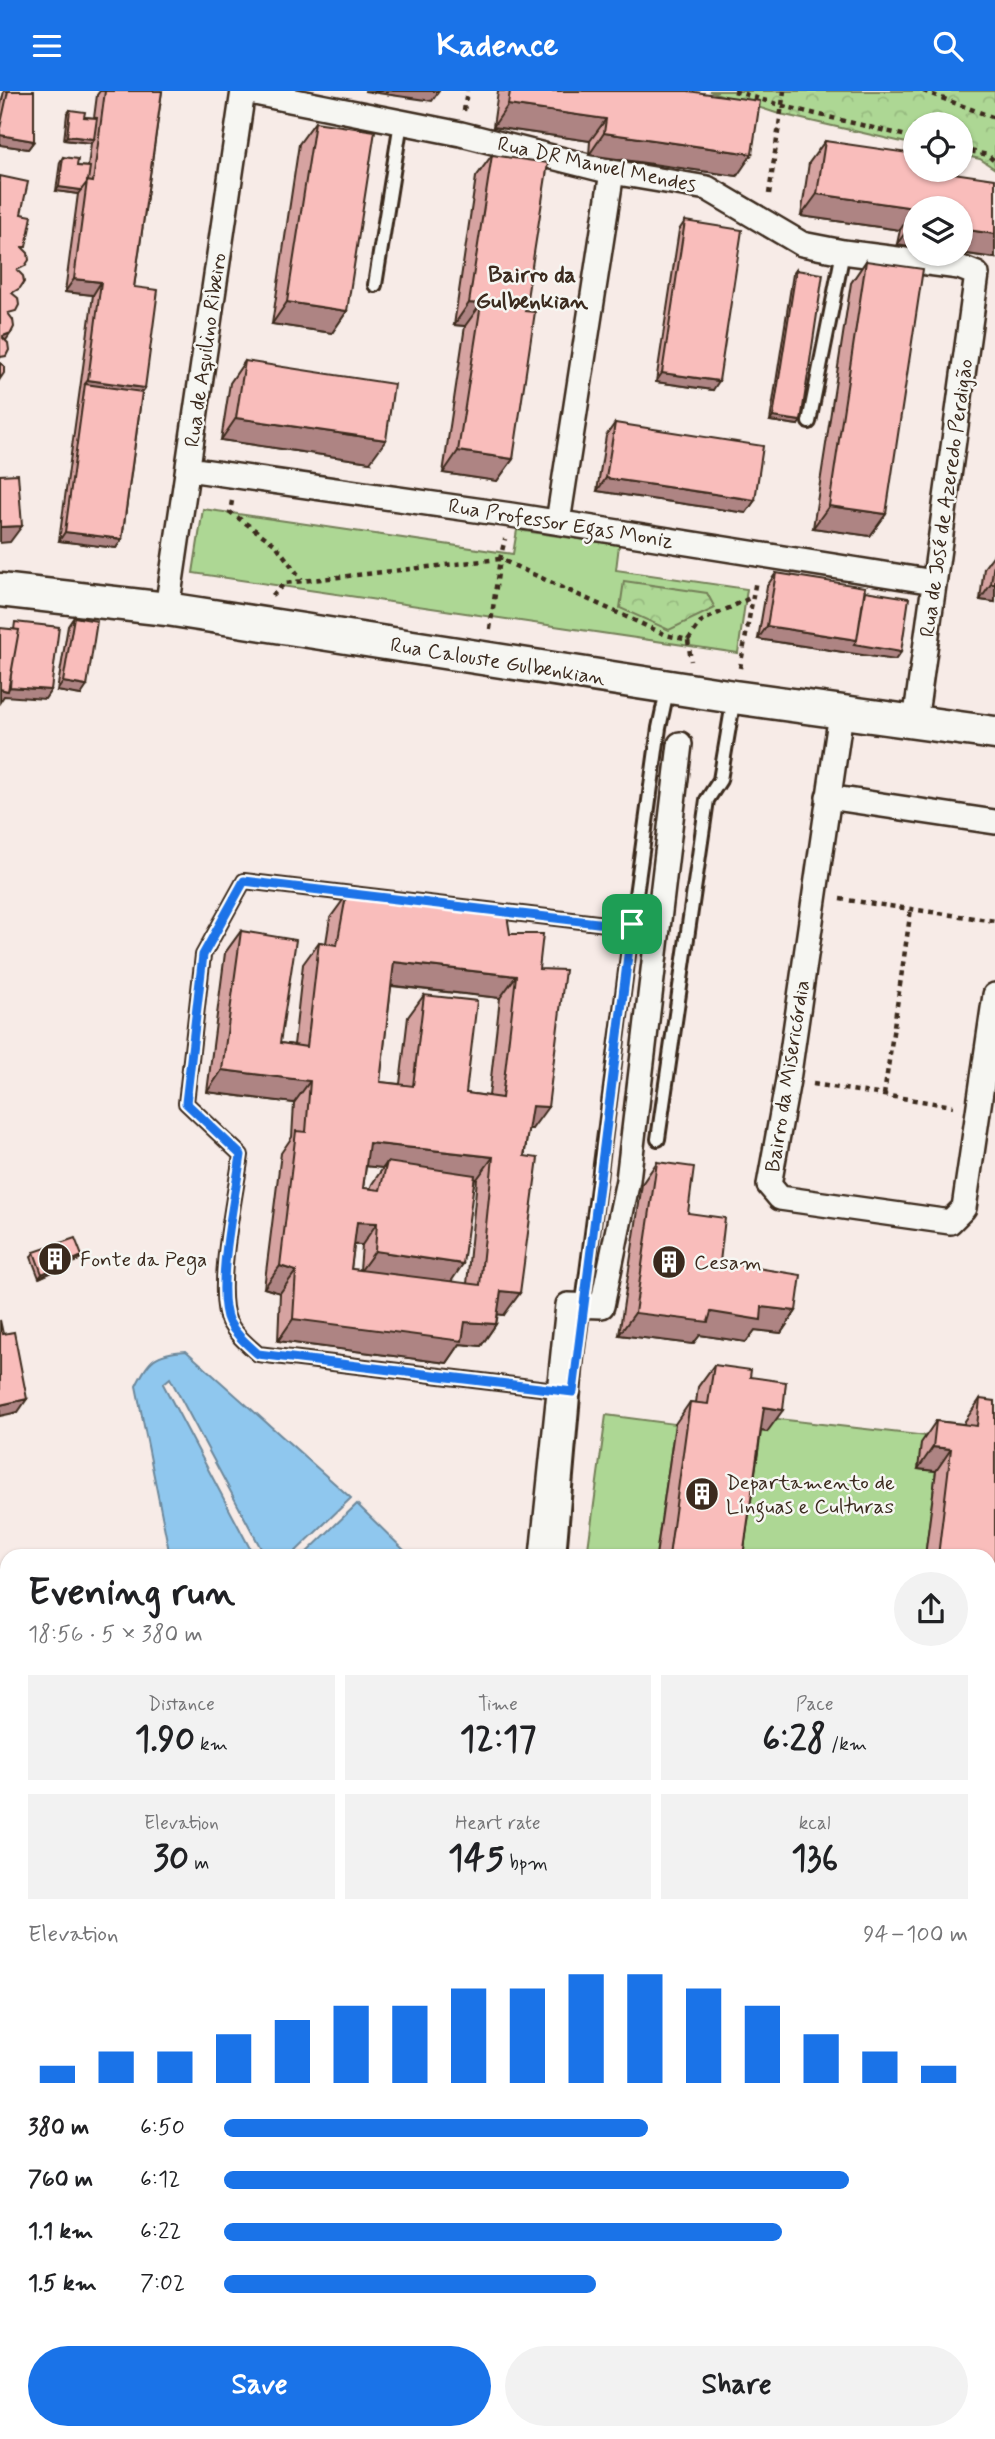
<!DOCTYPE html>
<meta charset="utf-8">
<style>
:root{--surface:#fff;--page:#f2f2f2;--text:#202124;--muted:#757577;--accent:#1a73e8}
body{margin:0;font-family:Mynerve,sans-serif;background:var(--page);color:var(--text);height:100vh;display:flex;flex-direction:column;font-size:26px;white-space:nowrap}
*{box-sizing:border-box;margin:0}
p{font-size:23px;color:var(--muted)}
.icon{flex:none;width:38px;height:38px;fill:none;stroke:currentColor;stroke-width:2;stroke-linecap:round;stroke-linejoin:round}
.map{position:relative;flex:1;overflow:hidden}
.sheet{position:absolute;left:0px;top:1458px;width:996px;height:891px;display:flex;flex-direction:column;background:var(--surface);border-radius:21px 21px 0 0;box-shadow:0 2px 5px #0004}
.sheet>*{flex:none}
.fabs{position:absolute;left:903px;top:21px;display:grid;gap:14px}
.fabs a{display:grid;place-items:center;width:70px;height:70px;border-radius:50%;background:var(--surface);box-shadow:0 2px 5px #0004;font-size:35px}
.pin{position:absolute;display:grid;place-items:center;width:60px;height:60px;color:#fff;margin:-30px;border-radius:14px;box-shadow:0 4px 10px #0006}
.round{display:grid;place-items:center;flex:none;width:74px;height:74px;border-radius:37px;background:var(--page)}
.overview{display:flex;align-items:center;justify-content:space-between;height:119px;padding:0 28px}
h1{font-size:38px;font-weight:700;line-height:52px}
.stats{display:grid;grid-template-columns:repeat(3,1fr);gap:10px;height:119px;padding:7px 28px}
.stats div{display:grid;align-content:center;border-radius:0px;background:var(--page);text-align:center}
.stats b{font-size:35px;font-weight:700}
.stats small{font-size:19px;font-weight:400}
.stats p{font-size:19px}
.chart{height:196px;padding:14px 28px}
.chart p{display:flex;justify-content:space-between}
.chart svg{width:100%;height:126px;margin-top:7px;stroke:var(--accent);stroke-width:6}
.action{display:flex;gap:14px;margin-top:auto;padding:14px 28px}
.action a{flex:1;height:80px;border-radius:42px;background:var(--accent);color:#fff;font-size:28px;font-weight:700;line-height:80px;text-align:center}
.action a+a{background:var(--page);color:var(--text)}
ul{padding:0 28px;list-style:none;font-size:23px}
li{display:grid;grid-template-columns:112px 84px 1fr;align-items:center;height:52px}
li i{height:18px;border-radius:9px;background:var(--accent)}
header{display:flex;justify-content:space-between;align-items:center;height:91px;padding:0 28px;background:var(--accent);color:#fff;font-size:32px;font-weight:700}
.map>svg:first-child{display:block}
</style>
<header><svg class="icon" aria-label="menu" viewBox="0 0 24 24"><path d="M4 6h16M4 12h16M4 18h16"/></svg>Kadence<svg class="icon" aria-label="search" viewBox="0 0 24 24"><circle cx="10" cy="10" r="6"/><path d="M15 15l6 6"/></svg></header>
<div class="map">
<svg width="995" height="2348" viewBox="0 0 995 2348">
<defs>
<pattern id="wetland-marsh" width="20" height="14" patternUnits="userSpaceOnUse" patternTransform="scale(1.75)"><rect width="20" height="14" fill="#add794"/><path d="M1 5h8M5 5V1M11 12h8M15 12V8" fill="none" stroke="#96b97f"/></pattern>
<pattern id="park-crowns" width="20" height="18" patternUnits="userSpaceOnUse" patternTransform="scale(1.75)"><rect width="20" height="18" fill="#add794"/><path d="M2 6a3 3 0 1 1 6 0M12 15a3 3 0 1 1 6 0" fill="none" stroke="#96b97f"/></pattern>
</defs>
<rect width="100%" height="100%" fill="#f7ebe7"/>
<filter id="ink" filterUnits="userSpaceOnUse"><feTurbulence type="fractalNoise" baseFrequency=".0143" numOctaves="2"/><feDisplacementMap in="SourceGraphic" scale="14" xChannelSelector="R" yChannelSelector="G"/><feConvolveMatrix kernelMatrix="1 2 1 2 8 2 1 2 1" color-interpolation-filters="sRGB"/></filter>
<g filter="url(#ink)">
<path fill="#add794" stroke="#748059" stroke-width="2" d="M203 418 513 463 517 439 619 454 616 479 747 498 738 562 193 482Z
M606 1324 675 1333 656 1465H587Z
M769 1327 962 1349 936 1380 925 1465H731L749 1338Z"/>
<path fill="url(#wetland-marsh)" stroke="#748059" stroke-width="2" d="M0 2142 7 2176V2276L2 2273 0 2265 4 2258 0 2251Z
M16 2342H50L53 2348H16Z"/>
<path fill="url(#park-crowns)" stroke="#748059" stroke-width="2" d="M709 0H995V78L980 68 961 64V33H915V54L776 22Z
M624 490 707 502 715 517 669 539 620 517Z
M989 1657 995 1658V1678L989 1727Z"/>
<path fill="#8fc7ee" stroke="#6d889b" stroke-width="2" d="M186 1260 351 1407 291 1465H265L170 1287 163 1293 254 1465H170L136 1295C149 1268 155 1262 186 1260Z
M357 1413 410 1465H303Z
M0 2268 2 2273 7 2276V2342H16V2348H0Z"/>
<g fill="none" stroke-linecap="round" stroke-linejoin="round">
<g stroke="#3b2a1e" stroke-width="18">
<path id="lane" d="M375 194 401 31
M809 331 843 161
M658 1048 707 709 720 689 734 606
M573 1301 258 1263C247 1253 236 1244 229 1231 214 1200 236 1101 241 1064L186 1012 203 864 244 790 606 833H632
M559 1465 577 1259 632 833 659 637 668 595
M989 1644 995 1645
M568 2348 569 2342"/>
</g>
<g stroke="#3b2a1e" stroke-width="28">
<path id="street" d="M245 0 461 43 612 81 707 97 802 153 843 161 959 176 977 183 915 631
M188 378 511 424 934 491
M558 431 612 81
M167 518 243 0
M841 622 788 989 769 1094 780 1107 950 1131 964 1117 995 904
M828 706 995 731
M542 1465 568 1214 602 1215 628 1089 680 653
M0 1802 7 1836
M989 2112 995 2059
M989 2222 995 2247
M107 2342 108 2348
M548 2342 549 2348"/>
</g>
<g stroke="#3b2a1e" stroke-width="37">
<path id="secondary" d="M0 499 167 518 734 606 995 642"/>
</g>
<path stroke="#3b2a1e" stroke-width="4.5" stroke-dasharray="5 5" stroke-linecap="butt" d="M734 0 783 15 915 47
M923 0 995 27
M464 20 467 0
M961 58 988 64 995 71
M769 103 784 0
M232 410 230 421 276 454 302 489
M272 505 285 492 500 468 666 544 688 549 691 570
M490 538 500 468 505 448
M688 549 702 530 752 506
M740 577 756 489
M840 808 995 830
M813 993 953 1015
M884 1004 911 818
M994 1581 995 1569
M989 1798 995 1745
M989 1907 995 1862
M0 1972 7 2010
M989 2339 995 2348
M284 2342 289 2348
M749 2342 754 2348
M948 2342 953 2348
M968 2342 973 2348
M904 2348 906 2342"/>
<use href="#lane" stroke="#f6f6f2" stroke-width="12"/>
<use href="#street" stroke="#f6f6f2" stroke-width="23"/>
<use href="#secondary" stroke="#f6f6f2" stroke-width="32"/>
</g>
<path fill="#d6a3a1" stroke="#3b2a1e" stroke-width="2" fill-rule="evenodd" d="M4 0H34V50L28 58 0 54V18Z
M100 0H162L134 196 145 297 142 301 122 448 116 457 59 450 93 204 65 201 78 103 56 100 60 71 63 66 77 75 88 76 91 52 64 49 67 23 70 19 84 26 94 27 97 4Z
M498 0H688L737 85 589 64 590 50 493 36Z
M315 31 347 220 332 242 272 233 299 53Z
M825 50 915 79 995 167 897 153 900 139 801 125 809 72Z
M492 64 525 220 513 368 497 390 443 382 465 235 454 234 476 86Z
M685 130 713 299 656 291 679 139Z
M866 170 886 423 870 445 813 437 851 192Z
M796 179 798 334 770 330 793 183Z
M245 270 370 371 221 349 230 292Z
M615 332 755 409 746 422 597 400 606 345Z
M995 462V511L980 509 984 477Z
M776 482 901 561 895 569 758 548 767 495Z
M74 526 81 604 57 600 68 535Z
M346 805 510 843 539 878 532 1038H528L504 1224 498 1223 496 1233 481 1255 460 1253 447 1272 278 1250 280 1202 264 1197 281 1062 292 1046 294 1012 207 1001 225 862 241 840 280 952 294 954 303 873 319 851 326 852 330 827ZM391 895 500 907 489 1005 466 1002 424 904 408 926 400 993 380 991ZM366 1075 383 1077 372 1093 370 1098 363 1097ZM475 1088H477L467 1193 451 1191ZM354 1154H362L360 1179 351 1178Z
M657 1071 688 1122 720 1171 796 1220 781 1242 755 1239 746 1251 700 1244 693 1253 619 1244 642 1093Z
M34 1161 82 1165 79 1169 39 1187 31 1166Z
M714 1274 750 1286 767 1341 761 1340 743 1465H656L675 1333 690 1311 696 1312 698 1296Z
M980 1308 994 1550 989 1557V1465H925L936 1380 918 1378 921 1352 936 1330 964 1333 965 1330Z
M318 2342H482V2348H317Z
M617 2342H690L695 2348H617Z
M795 2342H886L885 2348H790Z"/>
<path fill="#ae8483" stroke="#3b2a1e" stroke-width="2" d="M364 0H439L432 10Z
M508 14 606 28 590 50 493 36Z
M604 42 752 63 737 85 589 64Z
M0 44 34 50 28 58 0 54Z
M67 45 94 48 91 52 64 49Z
M59 96 81 99 78 103 56 100Z
M817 103 915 117 900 139 801 125Z
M913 131 915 132V156L897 153Z
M961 138 995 143V167L961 162Z
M74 188 101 191 93 204 65 201Z
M287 211 347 220 332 242 272 233Z
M469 212 481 213 465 235 454 234Z
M11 242 2 255 3 245Z
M662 282 719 290 713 299 656 291Z
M88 289 145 297 136 310 85 293Z
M773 326 801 330 798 334 770 330Z
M236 327 386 349 370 371 221 349Z
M458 360 513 368 497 390 443 382Z
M606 387 755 409 746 422 597 400Z
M829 415 886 423 870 445 813 437Z
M22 435 10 451 0 452V436Z
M65 441 122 448 116 457 59 450Z
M991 493H995V511L980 509Z
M767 535 857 549 901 561 895 569 758 548Z
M63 591 87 595 81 604 57 600Z
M10 596 51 599 45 608 4 605 0 611V598L7 600Z
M394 871 516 885 500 907 378 893Z
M222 979 310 990 294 1012 207 1001Z
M532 1015 548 1016 532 1038 516 1037Z
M369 1052 493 1066 477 1088 385 1077 387 1071 383 1077 354 1074Z
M357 1131 377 1132 362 1154 341 1153Z
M375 1160 463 1173 448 1195 359 1182Z
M82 1165 79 1169 39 1187 42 1183Z
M280 1175 296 1180 280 1202 264 1197Z
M501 1200 520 1202 504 1224 485 1222Z
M762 1216 796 1220 781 1242 755 1239 746 1251 700 1244 693 1253 619 1244 635 1222Z
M293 1228 465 1231 496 1233 481 1255 460 1253 447 1272 278 1250Z
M27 1308 18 1321 0 1325V1314Z
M764 1316 783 1319 767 1341 749 1338Z
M933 1356 951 1358 936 1380 918 1378Z"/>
<path fill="#f9bdbb" stroke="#3b2a1e" stroke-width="2" fill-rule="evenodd" d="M8 0H34V50L0 44V37Z
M105 0H162L134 196 158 199 145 297 88 289 101 191 74 188 87 90 93 91Z
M510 0H688L760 10 752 63 604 42 606 28 508 14Z
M70 19 85 21 84 26 97 27 94 48 67 45Z
M315 31 375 40 347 220 287 211Z
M825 50 915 63V79H933L995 88V143L961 138V117H915V132L913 131 915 117 817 103Z
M492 64 548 72 525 220 535 221 513 368 458 360 481 213 469 212Z
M63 66 78 68 77 75 90 76 88 90 81 99 59 96Z
M0 85 28 91 21 123 32 125 26 156H22L28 162 29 169 25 175 17 179 23 185 24 191 20 197 12 202 18 207 19 214 16 220 8 222 13 229 14 236 11 242 3 245V247L8 252 9 259 6 265 0 266Z
M685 130 742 139 719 290 662 282Z
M866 170 923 178 886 423 829 415Z
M796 179 823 183 801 330 773 326Z
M245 270 394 293 386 349 236 327Z
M0 272 4 275V282L0 288Z
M85 293 142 301 122 448 65 441Z
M615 332 763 355 755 409 606 387Z
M18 383 22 435 0 436V384Z
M995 465V493H991Z
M776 482 865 496 857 549 767 535Z
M865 500 909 507 901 561 854 553 857 549Z
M74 526 97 530 87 595 63 591Z
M15 531 59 536 51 599 10 596 11 584 19 539H14Z
M0 537 19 539 8 600 0 598Z
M346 805 507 824 510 843H543L539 878 565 879 548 1016 532 1015 524 1065 538 1067 520 1202 501 1200 496 1233 465 1231 462 1250 293 1228 296 1180 280 1175 296 1040 306 1041 310 990 222 979 241 840 296 849 280 952 307 956 319 851 337 854ZM394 871 516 885 502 1007 466 1002 477 910 424 904 413 995 380 991ZM369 1052 493 1066 480 1194 351 1178 357 1131 377 1132 375 1160 463 1173 475 1084 387 1071 380 1099 363 1097Z
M657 1071 694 1076 688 1122 725 1127 720 1171 801 1184 796 1220 762 1216 761 1229 711 1221 708 1231 635 1222Z
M75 1147 82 1165 42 1183 34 1161Z
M0 1229 3 1243 14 1241 27 1308 0 1314Z
M714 1274 751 1279 750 1286 786 1291 783 1319 764 1316 743 1465H669L690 1311 708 1313Z
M980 1308 995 1310V1539L994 1550H989V1465H938L951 1358 933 1356 936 1330 977 1335Z
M323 2342H482V2348H322Z
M630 2342H690L695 2348H629Z
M798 2342H886L885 2348H801Z"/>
</g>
<g fill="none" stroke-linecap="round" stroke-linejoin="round" filter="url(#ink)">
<g stroke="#fff" stroke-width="14">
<path id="route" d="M244 790 606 833H632L573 1301 258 1263C247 1253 236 1244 229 1231 214 1200 236 1101 241 1064L186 1012 203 864Z"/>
</g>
<use href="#route" stroke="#1a73e8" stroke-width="9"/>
</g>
<defs>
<g id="building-disc" transform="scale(1.75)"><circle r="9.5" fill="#3b2a1e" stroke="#f6f6f2"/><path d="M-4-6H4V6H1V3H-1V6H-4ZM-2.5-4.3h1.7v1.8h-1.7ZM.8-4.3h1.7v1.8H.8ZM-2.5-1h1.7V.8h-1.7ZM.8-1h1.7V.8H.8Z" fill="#fff"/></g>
</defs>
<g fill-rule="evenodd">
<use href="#building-disc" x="55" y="1168"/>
<use href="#building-disc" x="669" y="1171"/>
<use href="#building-disc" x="702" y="1403"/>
</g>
<g text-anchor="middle" stroke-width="5" stroke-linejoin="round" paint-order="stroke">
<g font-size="21" fill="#3b2a1e" stroke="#f6f6f2">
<text transform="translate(597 73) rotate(12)" y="7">Rua DR Manuel Mendes</text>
<text transform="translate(205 259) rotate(-82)" y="7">Rua de Aquilino Ribeiro</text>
<text transform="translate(946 407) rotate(-82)" y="7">Rua de José de Azeredo Perdigão</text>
<text transform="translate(561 432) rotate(9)" y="7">Rua Professor Egas Moniz</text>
<text transform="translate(498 570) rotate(9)" y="7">Rua Calouste Gulbenkian</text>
<text transform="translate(787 985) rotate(-81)" y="7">Bairro da Misericórdia</text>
</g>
<g font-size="21" fill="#3b2a1e" stroke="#f6f6f2" text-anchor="start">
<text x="80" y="1175">Fonte da Pega</text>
<text x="694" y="1178">Cesam</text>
<text x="726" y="1398">Departamento de<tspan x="726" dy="24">Línguas e Culturas</tspan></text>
</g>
<g font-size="23" font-weight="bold" fill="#3b2a1e" stroke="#f6f6f2">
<text x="532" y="191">Bairro da<tspan x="532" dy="26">Gulbenkian</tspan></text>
</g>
</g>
</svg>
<div class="fabs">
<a><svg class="icon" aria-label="locate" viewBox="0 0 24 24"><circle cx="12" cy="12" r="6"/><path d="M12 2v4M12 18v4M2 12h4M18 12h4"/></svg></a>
<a><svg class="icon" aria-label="layers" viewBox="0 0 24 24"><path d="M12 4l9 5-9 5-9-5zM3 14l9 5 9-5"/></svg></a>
</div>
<div class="pin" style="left:632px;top:833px;background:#1e9e55"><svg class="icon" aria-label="arrive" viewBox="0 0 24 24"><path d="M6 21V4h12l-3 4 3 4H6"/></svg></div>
<section class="sheet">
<div class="overview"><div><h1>Evening run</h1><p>18:56 · 5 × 380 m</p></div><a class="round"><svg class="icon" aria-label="share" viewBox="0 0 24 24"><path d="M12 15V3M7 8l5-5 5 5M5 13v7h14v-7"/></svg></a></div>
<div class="stats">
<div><p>Distance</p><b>1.90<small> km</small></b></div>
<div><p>Time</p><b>12:17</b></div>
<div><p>Pace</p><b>6:28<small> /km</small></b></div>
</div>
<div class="stats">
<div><p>Elevation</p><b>30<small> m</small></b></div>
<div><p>Heart rate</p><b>145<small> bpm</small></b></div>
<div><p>kcal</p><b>136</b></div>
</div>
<div class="chart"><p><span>Elevation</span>94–100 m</p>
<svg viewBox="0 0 160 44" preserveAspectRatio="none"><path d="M5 44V38M15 44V33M25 44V33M35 44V27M45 44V22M55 44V17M65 44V17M75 44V11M85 44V11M95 44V6M105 44V6M115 44V11M125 44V17M135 44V27M145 44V33M155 44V38"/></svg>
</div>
<ul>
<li><b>380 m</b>6:50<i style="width:57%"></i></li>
<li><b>760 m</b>6:12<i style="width:84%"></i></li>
<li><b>1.1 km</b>6:22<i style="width:75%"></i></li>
<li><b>1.5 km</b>7:02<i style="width:50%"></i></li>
</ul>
<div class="action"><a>Save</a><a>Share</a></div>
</section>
</div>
